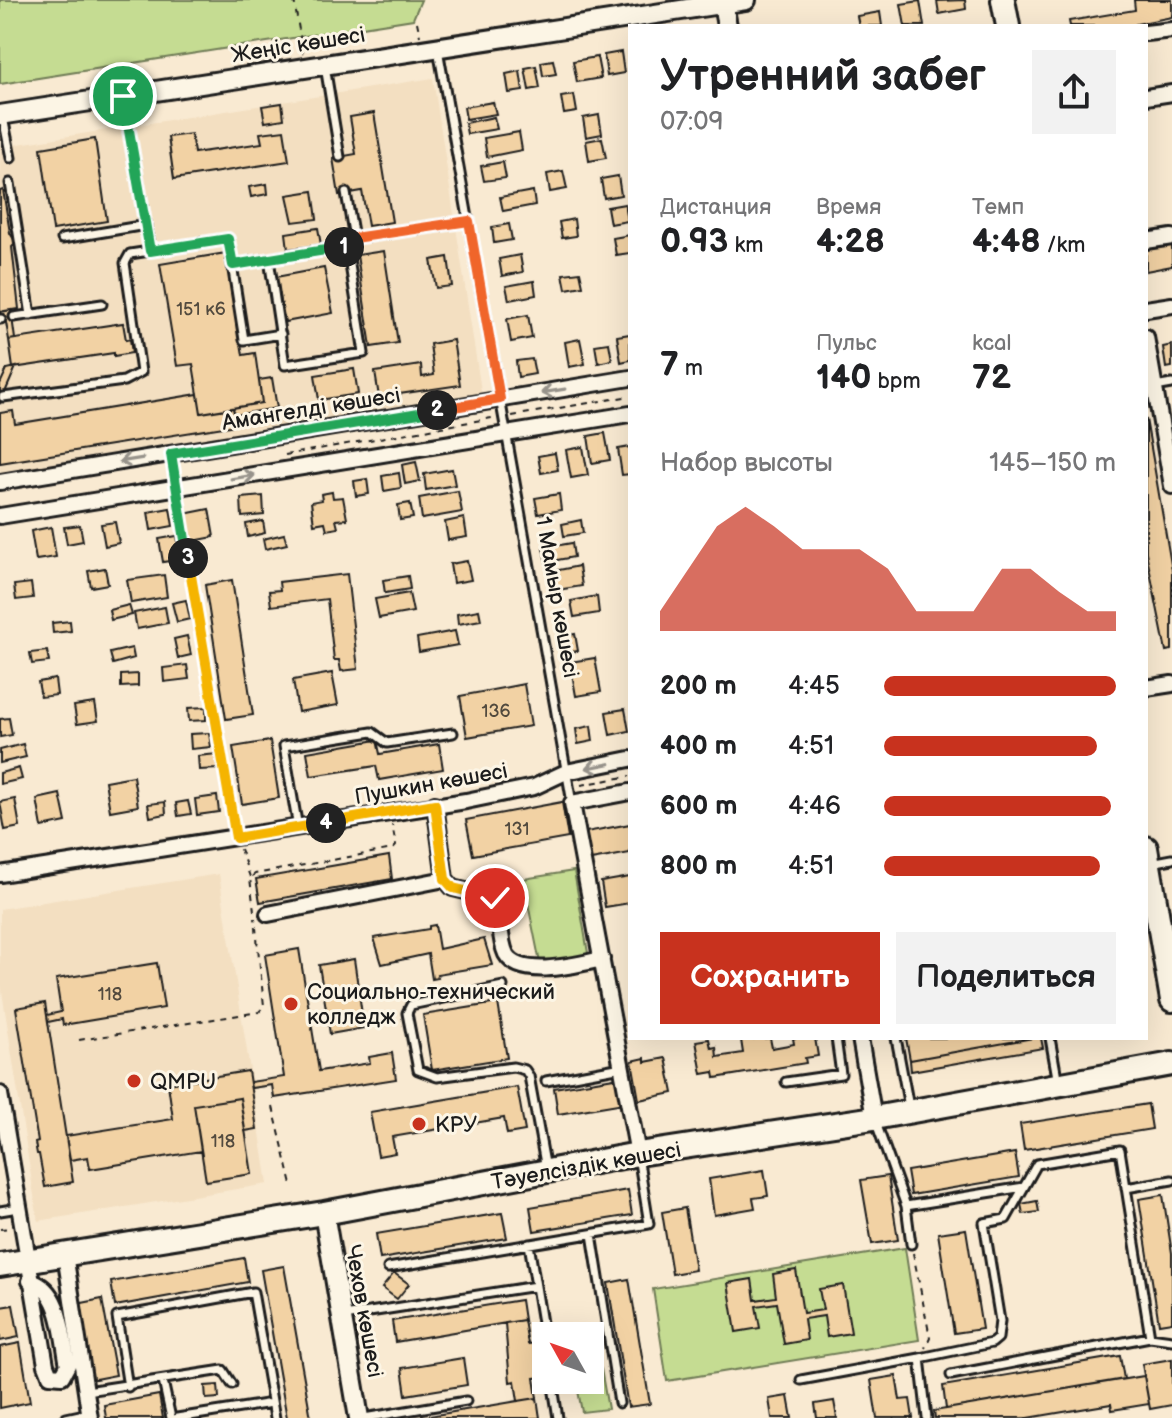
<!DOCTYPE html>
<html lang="ru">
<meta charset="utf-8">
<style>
:root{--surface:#fff;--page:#f2f2f2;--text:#202124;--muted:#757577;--accent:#c8321e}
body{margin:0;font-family:"Balsamiq Sans",sans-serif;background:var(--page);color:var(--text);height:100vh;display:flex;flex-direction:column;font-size:30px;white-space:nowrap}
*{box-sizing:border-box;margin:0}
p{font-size:26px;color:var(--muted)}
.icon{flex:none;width:44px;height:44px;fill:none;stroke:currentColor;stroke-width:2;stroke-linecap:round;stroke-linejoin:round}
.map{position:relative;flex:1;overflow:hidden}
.details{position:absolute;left:628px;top:24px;width:520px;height:1016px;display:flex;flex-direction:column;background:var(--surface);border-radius:0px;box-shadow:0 8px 32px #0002}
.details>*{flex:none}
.needle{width:52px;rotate:310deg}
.controls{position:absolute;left:532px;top:1322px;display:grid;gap:16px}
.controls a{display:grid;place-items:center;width:72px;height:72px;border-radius:0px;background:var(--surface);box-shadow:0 8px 32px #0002;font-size:40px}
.pin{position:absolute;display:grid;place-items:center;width:68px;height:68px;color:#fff;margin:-34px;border:4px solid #fff;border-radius:50%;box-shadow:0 2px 8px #0007}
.km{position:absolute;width:40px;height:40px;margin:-20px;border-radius:50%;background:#222;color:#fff;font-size:22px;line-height:40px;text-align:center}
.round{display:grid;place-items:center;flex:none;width:84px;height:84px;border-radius:0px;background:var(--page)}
.overview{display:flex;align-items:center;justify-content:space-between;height:136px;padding:0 32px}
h1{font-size:44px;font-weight:600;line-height:60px}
.figures{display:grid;grid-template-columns:repeat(3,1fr);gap:12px;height:136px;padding:8px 32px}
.figures div{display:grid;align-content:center}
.figures b{font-size:34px;font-weight:600}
.figures small{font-size:22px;font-weight:400}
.figures p{font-size:22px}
.chart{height:224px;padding:16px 32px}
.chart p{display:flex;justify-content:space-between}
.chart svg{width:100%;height:144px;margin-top:8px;fill:var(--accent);opacity:.7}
.action{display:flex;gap:16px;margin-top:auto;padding:16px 32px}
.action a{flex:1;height:92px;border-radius:0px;background:var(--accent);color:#fff;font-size:32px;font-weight:600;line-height:92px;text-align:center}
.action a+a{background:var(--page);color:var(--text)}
ul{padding:0 32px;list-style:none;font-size:26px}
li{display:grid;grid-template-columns:128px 96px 1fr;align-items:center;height:60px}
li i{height:20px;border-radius:10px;background:var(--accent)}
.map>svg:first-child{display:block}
</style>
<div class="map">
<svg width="1172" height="1418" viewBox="0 0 1172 1418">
<rect width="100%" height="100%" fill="#f9ead2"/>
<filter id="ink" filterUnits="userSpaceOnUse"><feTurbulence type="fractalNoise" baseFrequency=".0125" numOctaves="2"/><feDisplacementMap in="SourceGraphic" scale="16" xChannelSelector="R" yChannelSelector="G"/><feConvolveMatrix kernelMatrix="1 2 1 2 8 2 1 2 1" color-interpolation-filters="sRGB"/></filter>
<g filter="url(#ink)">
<path fill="#f3dfc1" d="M433 78 482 397 0 473V147Z
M219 874 268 1184 38 1221 0 979V909Z"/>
<path fill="#c5dc92" stroke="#707c57" stroke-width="2" d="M0 0H421L413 19 0 84Z
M574 871 589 959 540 963 523 879Z
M905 1248 919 1340 667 1381 653 1289Z
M601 1369 608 1409 582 1412 576 1380H590V1372Z"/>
<path fill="#f2d2a4" stroke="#1c1c1c" stroke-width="2" d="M965 0 966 9 939 14 937 1Z
M1134 0H1172V17L1136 24V26H1070L1069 21 1135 10Z
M920 1 924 26H905L901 4Z
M880 12 882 26H859L857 16Z
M621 52 624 73 607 76 604 55Z
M597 57 601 78 577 82 573 61Z
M553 60 556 74 543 76 541 62Z
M536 66 540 88 529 90 525 68Z
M520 71 523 91 509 93 506 74Z
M574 95 577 112 564 114 561 97Z
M493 102 496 114 466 119 464 107Z
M282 103 284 119 265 122 262 106Z
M374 113 392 222 368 226 362 191 339 195 333 158 356 154 350 117Z
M599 115 602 134 586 137 583 118Z
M494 117 497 129 467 134 465 123Z
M284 130 289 161 174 179 168 137 191 134 194 153 262 143 260 133Z
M519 132 522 150 487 157 484 138Z
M602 138 606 158 589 161 586 141Z
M95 139 107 221 53 230 41 148Z
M503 162 506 178 484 181 481 166Z
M563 171 567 189 550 192 547 174Z
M618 176 621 195 604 198 601 179Z
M267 184 268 194 251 197 249 187Z
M3 190 10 233 16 243 12 247 19 309 0 312V191Z
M313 191 317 219 293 222 287 195Z
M533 191 535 205 503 211 500 197Z
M625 204 628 221 610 224 607 207Z
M574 219 576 236 562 238 559 222Z
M509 224 512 240 494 243 492 227Z
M318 228 321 245 288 249 286 233Z
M630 235V253L616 255 613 238Z
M1172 243V266L1146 271V247Z
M384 251 398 343 371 347 357 255Z
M226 253 243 355 255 353 262 403 201 413 193 364 177 366 160 264Z
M520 255 523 272 502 276 499 259Z
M448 257 452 286 436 288 431 260Z
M324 268 333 313 285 322 276 277Z
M580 272 583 286 566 289 563 274Z
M534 281 536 295 509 300 506 286Z
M11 310 15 339 9 340 4 311Z
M528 315 532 338 511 342 507 319Z
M123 323 126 340 130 339 132 353 114 356V353L13 368 9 340Z
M630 334V360L621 362 617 336Z
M580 339 585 364 569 367 565 342Z
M453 340 460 385 379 397 375 372 421 365 422 377 434 375 430 344Z
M609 343 612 360 598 363 595 345Z
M1172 345V367L1166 368 1163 347Z
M532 359 535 374 518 377 516 361Z
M16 367 0 404V384L7 369Z
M354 369 358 394 319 400 315 375Z
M272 378 277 408 235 415 233 408 262 403 259 380Z
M198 394 201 413 233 408 236 425 0 463V413L13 411 15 424Z
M1146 419 1172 570V650L1166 651 1146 552Z
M605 433 610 460 592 463 588 436Z
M583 447 588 475 571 478 566 450Z
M630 447V474L622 475 618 449Z
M555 453 558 470 541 473 538 456Z
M416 462 420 481 405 484 402 465Z
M452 469 455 485 426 490 424 474Z
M399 473 401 488 384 491 382 476Z
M367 479 369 494 356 496 354 481Z
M458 491 462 512 422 519 419 498Z
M332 492 333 498 343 497 347 519 336 520 338 528 327 530 325 522 314 524 311 502 322 500 321 494Z
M559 494 561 510 538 514 535 498Z
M263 496 264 515 242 517 241 498Z
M410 503 413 518 400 520 398 505Z
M170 508 173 526 151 530 148 512Z
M209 509 214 537 188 542 184 514Z
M464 518 467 537 448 540 445 522Z
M581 520 583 533 564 536 562 524Z
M263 521 265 533 248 537 246 524Z
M115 522 119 543 105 546 101 524Z
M80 525 83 541 67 544 64 527Z
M51 527 56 557 36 560 31 531Z
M284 534 287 544 265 549 263 539Z
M177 536 181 559 163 562 159 539Z
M572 543 574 557 546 562 543 548Z
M467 561 471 580 453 583 450 564Z
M579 566 582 586 557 590 554 571Z
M105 568 108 584 91 587 88 571Z
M347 574 358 669 341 671 339 660H334L327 599 271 606 269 591 280 590 279 582Z
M164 575 167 597 131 603 127 580Z
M408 576 410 589 385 593 383 580Z
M232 580 253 715 226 719 205 585Z
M31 583 33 598 16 600 14 585Z
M409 593 413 612 379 618 375 599Z
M597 596 599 613 574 617 571 601Z
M186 600 190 619 177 622 172 603Z
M129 605 132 615 111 620 109 610Z
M165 607 168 623 137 629 134 613Z
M479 610 481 620 458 624 457 614Z
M70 621 71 631 53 633 52 623Z
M455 631 458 645 419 652 417 638Z
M575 634 578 651 563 653 560 637Z
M187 636 191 655 178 658 174 639Z
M132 648 134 658 113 664 110 653Z
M47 651 49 662 32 664 30 653Z
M595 658 601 692 576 696 570 662Z
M187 665 189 679 164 682 163 668Z
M332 673 338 705 298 712 293 680Z
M138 674V686L121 687V675Z
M55 679 57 695 41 697 38 682Z
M524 684 531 726 467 737 460 696Z
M95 703 98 721 77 724 74 706Z
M206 707V720L189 721 188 708Z
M625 709 629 731 610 735 606 712Z
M9 718 12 735 0 737V719Z
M591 726 593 741 578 744 576 729Z
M209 733 211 747 191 749 190 734Z
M377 740 380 754 439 744 443 769 379 780 376 766 311 776 307 752Z
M270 741 279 798 242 804 233 747Z
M23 744 26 757 0 763V750Z
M217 754 219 769 199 770 198 756Z
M19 768 22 779 0 784V773Z
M133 776 138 806 110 811 105 781Z
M60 794 66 822 42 827 37 799Z
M217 796 219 812 197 815 195 799Z
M15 799 20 827 5 830 0 802Z
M188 801 191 814 178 816 176 803Z
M165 802 166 814 150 817 148 804Z
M562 802 568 838 473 855 466 820Z
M630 824V853L591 860 586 832Z
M389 856 392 879 260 902 256 879Z
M630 877V903L605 907 601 882Z
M435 925 439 949 484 939 492 965 437 974 438 978 432 979 428 954 382 964 374 938 429 929V926Z
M299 949 319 1071 370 1063 369 1057 392 1053 396 1079 274 1098 272 1085 251 1088 250 1082 284 1077 265 955Z
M354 959 364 1028 330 1034 319 965Z
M157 963 164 1008 63 1025 62 1019 48 1022 47 1015 61 1012 56 979Z
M45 1003 73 1182 45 1187 39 1154H37L35 1143 38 1142 16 1008Z
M498 1003 507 1058 432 1070 423 1015Z
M770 1038 772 1048 794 1044 793 1038H815L818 1056 805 1058 806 1063 715 1078 714 1072 702 1074 696 1041 709 1039 711 1048 716 1047 717 1057 743 1053 741 1040Z
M906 1038H1033L910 1060Z
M1033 1038H1041L1043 1048 911 1071 910 1060Z
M645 1058V1062L666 1058 673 1093 639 1100 632 1061Z
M248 1071 257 1129 245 1131 240 1098 194 1105 201 1151 90 1169 88 1157 70 1160 66 1136 173 1119 168 1084Z
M620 1077 624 1103 558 1114 554 1088Z
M517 1087 525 1131 507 1134 504 1118 392 1137 395 1153 378 1156 370 1112Z
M240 1098 252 1174 206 1181 194 1105Z
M1148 1104 1152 1129 1024 1150 1020 1124Z
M1015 1153 1019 1177 911 1195 907 1171Z
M764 1170 768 1196 753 1198 755 1208 714 1215 709 1179Z
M888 1176 898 1240 872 1244 861 1180Z
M628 1190 632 1215 534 1231 530 1207Z
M1163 1195 1172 1253V1322L1159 1324 1139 1199Z
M1037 1201 1039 1212 1023 1214 1021 1204Z
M685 1208 695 1270 672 1274 662 1212Z
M502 1213 507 1238 380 1259 376 1234Z
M966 1229 982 1329 954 1333 938 1233Z
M244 1258 248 1282 115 1306 111 1282Z
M284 1266 305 1384 311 1418H287L261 1270Z
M796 1270 803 1313 823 1310 819 1289 843 1285 851 1333 827 1337 824 1316 804 1319 807 1340 784 1344 777 1303 756 1306 760 1328 736 1332 728 1283 752 1279 755 1300 776 1297 773 1274Z
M394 1273 409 1284 397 1299 382 1288Z
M629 1279 650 1404 628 1407 608 1283Z
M102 1299 116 1375 90 1380 77 1304Z
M521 1300 524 1320 395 1342 392 1321Z
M13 1305 19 1337 0 1341V1307Z
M524 1320 528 1344 541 1342 546 1377 534 1378 537 1398 518 1401 515 1381 510 1382 505 1323Z
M20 1343 30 1402 0 1408V1347Z
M1120 1356 1124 1379 946 1409 943 1386Z
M463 1358 467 1385 406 1395 402 1368Z
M1172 1359V1405L1150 1409 1142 1364Z
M896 1376 900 1400 910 1399 913 1418H877L871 1380Z
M1144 1376 1149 1404 1112 1410 1111 1404 1028 1418H935L934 1411Z
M218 1385 219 1398 206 1399 205 1386Z
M159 1395 163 1418H106L104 1405Z
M788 1396 792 1418H772L769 1399Z
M537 1398 540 1418H418L518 1401Z
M834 1401 837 1418H817L815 1404Z"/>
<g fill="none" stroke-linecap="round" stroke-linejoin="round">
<g stroke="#1c1c1c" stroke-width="13">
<path id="service" d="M438 49 572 803
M325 66 340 157
M123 96 150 251
M3 117 11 158
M10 183 31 315
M354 238 469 221
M62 239 146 225
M269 259 285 365 364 353 347 246 354 238 346 193
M233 265 347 246
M14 317 102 304
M0 319H1
M1155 387 1172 384
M3 397 124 381 141 372 125 263 130 254 228 239 244 340 281 334
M298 828 284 746 372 732 387 743 453 733
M1151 863 1172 859
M503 986 411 1005 407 1013 418 1070 437 1077 513 1067 525 1070 529 1076 546 1169
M896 1038 909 1107
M1050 1038 1058 1083
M546 1081 622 1067
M786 1082 841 1074 836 1038
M875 1120 906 1206 911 1244
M1126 1188 1172 1180
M906 1206 1024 1187 1037 1164 1120 1150 1150 1337
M0 1211 18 1208
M592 1234 619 1403
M529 1244 546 1347
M388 1268 649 1224 638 1156
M344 1316 536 1286
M920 1358 992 1343 998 1338 1000 1321 984 1223 1006 1219 1024 1187
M951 1375 1150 1337 1172 1340
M552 1380 558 1418
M801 1380 920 1358 927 1418
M163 1381 171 1418
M128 1387 117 1317 253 1292 275 1418
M87 1391 223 1370 232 1384
M66 1418 89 1413
M177 1418 272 1403
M364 1418 466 1401"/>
</g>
<g stroke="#1c1c1c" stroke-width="20">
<path id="minor" d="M1146 33 1172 30
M1146 97 1172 93
M1146 241 1172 237
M1146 309 1172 305
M1146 337 1172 486
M0 482 630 378
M0 516 630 414
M1146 688 1172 684
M630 792 572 803 638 1154
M0 874 466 801 534 787 566 772 630 759
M445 879 453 888 495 898C502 915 498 937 506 954 520 980 579 964 602 959
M268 914 445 879 435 804
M860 1038 874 1118
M0 1094 46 1365 50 1375 62 1376 68 1365C62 1337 62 1289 30 1281
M65 1254 90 1418"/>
</g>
<g stroke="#1c1c1c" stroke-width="24">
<path id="tertiary" d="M723 4 727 26
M0 115 746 0
M324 1213 359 1418"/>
</g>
<g stroke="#1c1c1c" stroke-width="28">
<path id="secondary" d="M1003 0 1008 26
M1146 848 1172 1000
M0 1265 324 1213 638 1154 874 1118 1172 1064"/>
</g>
<path stroke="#1c1c1c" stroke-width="2" stroke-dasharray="6 6" stroke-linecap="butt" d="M294 0 303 54
M417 22 420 36
M512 416 630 396
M285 455 492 418
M179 502 234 823
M581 785 630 776
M240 849 250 877
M254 911 250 878 255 874 393 849 396 846 392 825
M79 1040 259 1012 264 1006 255 918
M273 1107 292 1185
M0 1229 10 1228
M913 1253 930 1337 925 1348"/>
<use href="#service" stroke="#fcf5e5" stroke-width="7"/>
<use href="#minor" stroke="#fcf5e5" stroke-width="14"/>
<use href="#tertiary" stroke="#fcf5e5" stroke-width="18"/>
<use href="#secondary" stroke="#fcf5e5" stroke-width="22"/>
</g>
<defs><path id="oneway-shaft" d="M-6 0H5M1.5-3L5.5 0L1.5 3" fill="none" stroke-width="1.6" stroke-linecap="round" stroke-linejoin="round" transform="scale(2)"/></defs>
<g stroke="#97938b">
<use href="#oneway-shaft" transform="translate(553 391) rotate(171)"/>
<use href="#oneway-shaft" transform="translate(131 460) rotate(171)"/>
<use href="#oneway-shaft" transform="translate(243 477) rotate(-9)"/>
<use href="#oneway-shaft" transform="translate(598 766) rotate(169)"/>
</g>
</g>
<g fill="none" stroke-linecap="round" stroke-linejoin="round" filter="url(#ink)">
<g stroke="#fff" stroke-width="16">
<path id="split-1" d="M123 96 150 251 228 239 233 265 344 247"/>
</g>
<g stroke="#fff" stroke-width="16">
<path id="split-2" d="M344 247 354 238 469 221 500 399 437 410"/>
</g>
<g stroke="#fff" stroke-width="16">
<path id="split-3" d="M188 558 171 454 437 410"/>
</g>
<g stroke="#fff" stroke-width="16">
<path id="split-4" d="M188 558 236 838 326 823"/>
</g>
<g stroke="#fff" stroke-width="16">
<path id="split-5" d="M326 823 435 804 445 879 453 888 495 898"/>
</g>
<use href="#split-1" stroke="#22a559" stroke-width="10"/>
<use href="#split-2" stroke="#f0652b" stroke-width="10"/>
<use href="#split-3" stroke="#22a559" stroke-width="10"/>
<use href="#split-4" stroke="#f5b400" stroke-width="10"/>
<use href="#split-5" stroke="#f5b400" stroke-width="10"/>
</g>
<g fill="#c8321e" stroke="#fcf5e5" stroke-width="3">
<circle cx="291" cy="1004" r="8"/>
<circle cx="134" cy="1081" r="8"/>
<circle cx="419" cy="1124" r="8"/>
</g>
<g text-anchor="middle" stroke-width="6" stroke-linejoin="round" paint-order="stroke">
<g font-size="18" fill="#524a3e">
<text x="201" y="315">151 к6</text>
<text x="496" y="717">136</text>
<text x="517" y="835">131</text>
<text x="110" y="1000">118</text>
<text x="223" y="1147">118</text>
</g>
<g font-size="22" fill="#1c1c1c" stroke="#fcf5e5">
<text transform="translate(298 44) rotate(-9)" y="8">Жеңіс көшесі</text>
<text transform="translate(311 408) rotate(-9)" y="8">Амангелді көшесі</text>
<text transform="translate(558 597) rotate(80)" y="8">1 Мамыр көшесі</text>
<text transform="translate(431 783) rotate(-10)" y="8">Пушкин көшесі</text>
<text transform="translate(586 1165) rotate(-10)" y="8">Тәуелсіздік көшесі</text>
<text transform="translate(365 1311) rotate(80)" y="8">Чехов көшесі</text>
</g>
<g font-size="22" fill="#1c1c1c" stroke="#fcf5e5" text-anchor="start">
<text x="307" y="999">Социально-технический<tspan x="307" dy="25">колледж</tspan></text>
<text x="150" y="1089">QMPU</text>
<text x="435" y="1132">КРУ</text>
</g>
</g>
</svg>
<div class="controls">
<a><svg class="needle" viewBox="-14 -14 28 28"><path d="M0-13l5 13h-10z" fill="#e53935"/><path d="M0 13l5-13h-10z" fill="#757577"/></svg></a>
</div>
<div class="pin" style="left:123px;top:96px;background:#1e9e55"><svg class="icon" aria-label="arrive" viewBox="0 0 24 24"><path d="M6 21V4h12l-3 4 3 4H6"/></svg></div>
<div class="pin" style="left:495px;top:898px;background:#d93025"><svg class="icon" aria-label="check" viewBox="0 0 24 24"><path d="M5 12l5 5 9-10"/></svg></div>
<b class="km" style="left:344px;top:247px">1</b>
<b class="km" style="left:437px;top:410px">2</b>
<b class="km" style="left:188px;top:558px">3</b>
<b class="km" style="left:326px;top:823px">4</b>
<section class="details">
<div class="overview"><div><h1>Утренний забег</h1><p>07:09</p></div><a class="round"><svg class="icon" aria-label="share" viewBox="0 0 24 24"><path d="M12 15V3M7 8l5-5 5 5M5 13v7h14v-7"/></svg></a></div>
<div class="figures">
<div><p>Дистанция</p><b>0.93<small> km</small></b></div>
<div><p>Время</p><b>4:28</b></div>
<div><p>Темп</p><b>4:48<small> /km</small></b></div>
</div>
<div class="figures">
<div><b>7<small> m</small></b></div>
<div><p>Пульс</p><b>140<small> bpm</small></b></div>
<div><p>kcal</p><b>72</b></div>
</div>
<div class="chart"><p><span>Набор высоты</span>145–150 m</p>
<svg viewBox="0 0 160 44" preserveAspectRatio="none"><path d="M0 44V38L10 25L20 12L30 6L40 12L50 19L60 19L70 19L80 25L90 38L100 38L110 38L120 25L130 25L140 32L150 38L160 38V44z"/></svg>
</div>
<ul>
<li><b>200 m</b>4:45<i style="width:100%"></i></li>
<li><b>400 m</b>4:51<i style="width:92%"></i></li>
<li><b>600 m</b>4:46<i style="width:98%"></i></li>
<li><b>800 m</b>4:51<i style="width:93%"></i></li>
</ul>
<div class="action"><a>Сохранить</a><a>Поделиться</a></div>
</section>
</div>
